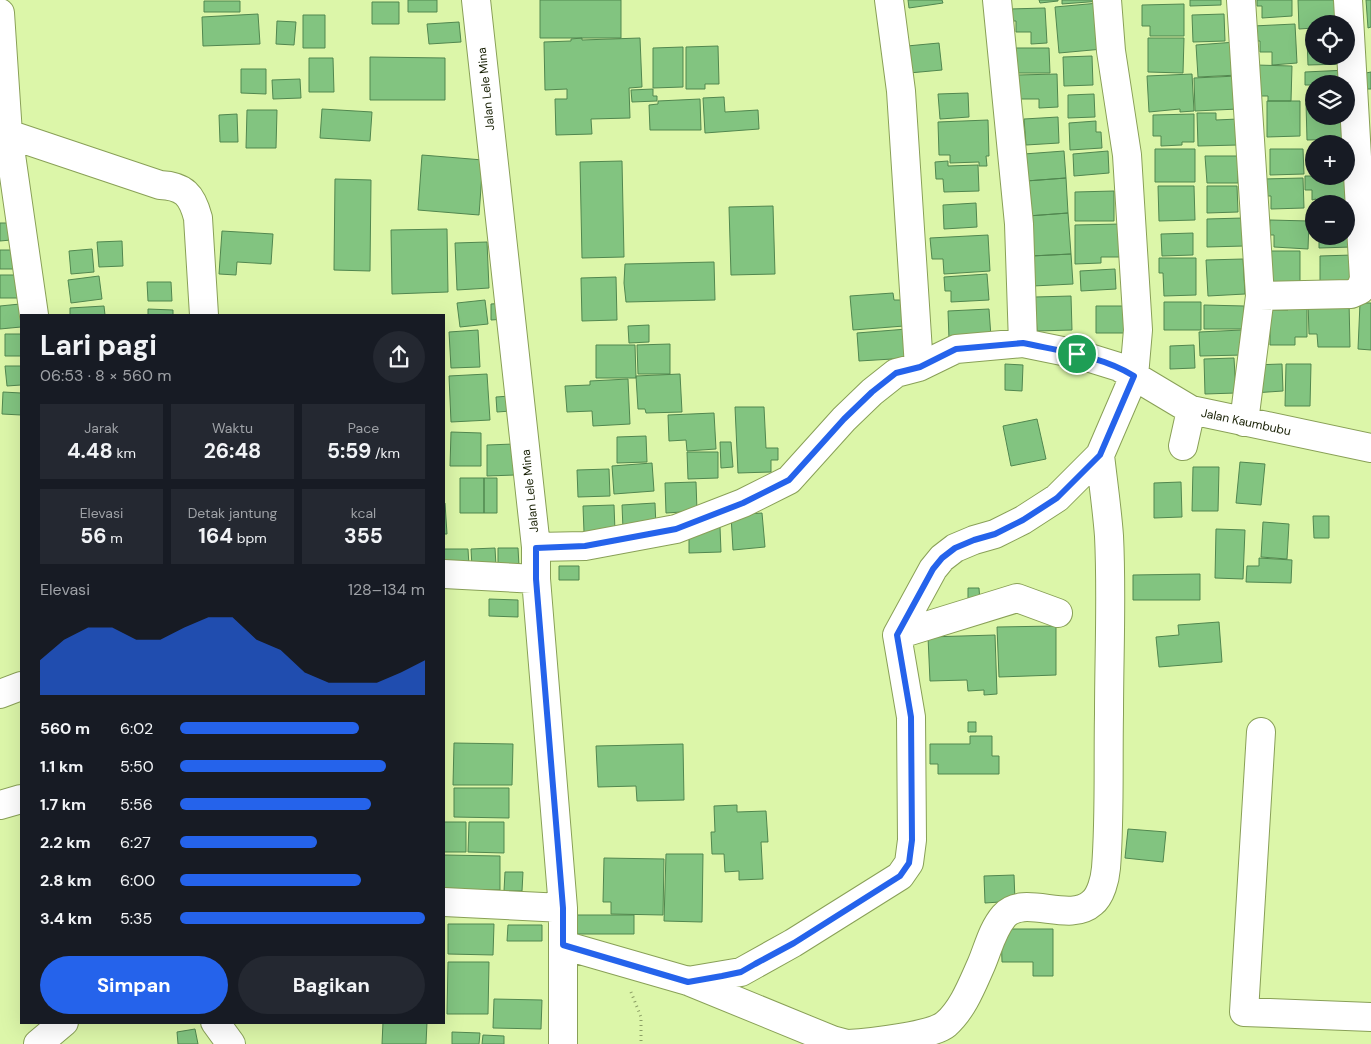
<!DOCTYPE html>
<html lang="id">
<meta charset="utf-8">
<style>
:root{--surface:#171b24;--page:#242831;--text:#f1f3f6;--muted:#9ea1a6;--accent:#2563eb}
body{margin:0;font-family:"DM Sans",sans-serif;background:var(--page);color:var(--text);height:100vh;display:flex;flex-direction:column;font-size:19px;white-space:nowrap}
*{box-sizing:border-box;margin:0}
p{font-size:16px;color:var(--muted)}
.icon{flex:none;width:28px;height:28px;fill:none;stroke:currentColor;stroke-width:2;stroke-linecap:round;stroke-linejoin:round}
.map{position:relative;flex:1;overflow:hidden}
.sheet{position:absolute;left:20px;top:314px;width:425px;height:710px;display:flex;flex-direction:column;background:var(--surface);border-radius:0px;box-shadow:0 5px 20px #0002}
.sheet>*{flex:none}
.controls{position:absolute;left:1305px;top:15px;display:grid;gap:10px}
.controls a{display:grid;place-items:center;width:50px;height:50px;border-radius:50%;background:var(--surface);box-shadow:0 5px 20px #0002;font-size:25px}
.pin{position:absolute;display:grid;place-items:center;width:42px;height:42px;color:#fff;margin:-21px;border:2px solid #fff;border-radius:50%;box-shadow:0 1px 5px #0007}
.round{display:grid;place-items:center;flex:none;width:52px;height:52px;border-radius:26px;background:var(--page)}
.head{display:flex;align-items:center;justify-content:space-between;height:85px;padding:0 20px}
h1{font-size:28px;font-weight:700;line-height:38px}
.stats{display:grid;grid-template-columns:repeat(3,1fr);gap:8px;height:85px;padding:5px 20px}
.stats div{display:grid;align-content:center;border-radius:0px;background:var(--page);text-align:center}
.stats b{font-size:21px;font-weight:700}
.stats small{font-size:14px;font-weight:400}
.stats p{font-size:14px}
.chart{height:140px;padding:10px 20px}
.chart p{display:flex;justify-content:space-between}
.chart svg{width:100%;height:90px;margin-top:5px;fill:var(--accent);opacity:.7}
.button{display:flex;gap:10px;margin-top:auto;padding:10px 20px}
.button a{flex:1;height:58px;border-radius:30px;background:var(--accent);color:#fff;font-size:20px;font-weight:700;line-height:58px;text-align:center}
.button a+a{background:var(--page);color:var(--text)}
ul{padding:0 20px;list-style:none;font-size:16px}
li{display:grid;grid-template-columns:80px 60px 1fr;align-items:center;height:38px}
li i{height:12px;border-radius:6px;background:var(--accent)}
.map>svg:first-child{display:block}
</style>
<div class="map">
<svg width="1371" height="1044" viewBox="0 0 1371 1044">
<rect width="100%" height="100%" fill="#dcf6a9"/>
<path fill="#82c480" stroke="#51874f" d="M408 0H437V12H408Z
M540 0H621V38H540Z
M908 0H942L943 3 909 8Z
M1039 0H1058V1L1040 3Z
M1062 0H1101V1L1062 4Z
M1190 0H1221V5L1190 6Z
M1257 0H1292V16L1262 18V6H1257Z
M1298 0H1344L1345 24H1314V28L1299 29Z
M1366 0H1371V27L1368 28Z
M204 1H240V12H204Z
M372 2H399V24H372Z
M1099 3 1103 49 1059 53 1055 7Z
M1184 4V36H1150V26H1142V5Z
M1045 8 1047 43 1031 44V32H1016V21H1011L1010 9Z
M258 14 260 44 203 46 202 17Z
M1224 14 1225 41 1193 42 1192 15Z
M303 15H325V48H303Z
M277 21 296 22 294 45 276 44Z
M459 22 461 42 429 44 427 24Z
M1295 24 1297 63 1272 65V52H1260V41H1254L1253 26Z
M582 38V40L640 38 642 87 629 88 630 118 591 119 592 134 556 135 555 99H567V89L545 90 544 42 571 41V39Z
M1148 38H1184L1183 73 1148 72Z
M1307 39H1314V56H1344V64L1308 65Z
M1236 42 1238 75 1198 77 1196 45Z
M939 43 942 70 909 73 907 46Z
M718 46 719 84H705V89H686V47Z
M683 47V87L653 88V48Z
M1016 48H1049L1050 73H1017Z
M1092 56 1093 85 1064 86 1063 57Z
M370 57 445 58V100H370Z
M309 58H333L334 92H309Z
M1256 65 1292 66 1291 101H1268V96H1255Z
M241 69H266V94L241 93Z
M1348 70 1346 84H1314L1313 101 1312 85H1305V72Z
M1371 72V89H1366V73Z
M1057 74 1058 107 1039 108V99H1018V75Z
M1192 74 1194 111 1180 112V109L1149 112 1147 76Z
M1237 76 1238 109 1195 111 1194 78Z
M300 79 301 98 273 99 272 80Z
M653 89V96H657V101L632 102 631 90Z
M968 93 969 117 940 119 938 94Z
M1094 94 1095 117 1068 118V95Z
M724 97 725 112 758 110 759 129 705 133 703 98Z
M700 99 701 130H650L649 105 658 104V101Z
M1267 101H1300V136L1267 137Z
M1306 103H1314V116H1346L1350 139 1307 140Z
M322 109 372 112 370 141 320 138Z
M247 110H277L276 148H246Z
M1197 113H1216V120L1238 119V145L1198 146Z
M237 114 238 142H220L219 115Z
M1194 114V142H1182V145L1161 146V136H1153V115Z
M1058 117 1059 143 1026 145 1024 119Z
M988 120 989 156H986L987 166H979V162L950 163V155H939L938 122Z
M1096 121V132H1101L1102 148 1070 150 1069 123Z
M1155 149H1195V182H1155Z
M1270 149H1303L1304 174 1270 175Z
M1064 151 1066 178 1026 181 1024 154Z
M1108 151 1109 173 1074 176 1073 154Z
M422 155 483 160 479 215 418 210Z
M1205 156H1238V183H1207Z
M622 161 624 257 582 258 580 162Z
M948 161V166L978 165 979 191 944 192 943 179H936L935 162Z
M1305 176H1346V204H1316V199L1312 200V190H1305Z
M1066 178 1068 213 1028 216 1026 181Z
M1303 178 1304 208 1271 209V196H1265L1264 179Z
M335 179 371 180 370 271 334 270Z
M1158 186H1194L1195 220 1159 221Z
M1207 186H1237L1238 212 1207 213Z
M1114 191V221H1075V192Z
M976 203 977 227 944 229 943 205Z
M773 206 775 274 731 275 729 207Z
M1068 213 1071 254 1031 256 1028 216Z
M1346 216H1350L1351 247 1319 248V236H1346Z
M1243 218 1244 246 1207 247V219Z
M1270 220 1309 221 1308 249 1274 247V235H1269Z
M0 223H9L11 240 0 241Z
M1121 224V257H1101V263L1075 264V225Z
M447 229 448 292 392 294 391 230Z
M222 231 273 234 271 264 237 262 236 275 219 274Z
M1193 233V255L1162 256 1161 234Z
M988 235 990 271 944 274 943 259H932L930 238Z
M122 241 123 266 99 267 97 242Z
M487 242 489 288 457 290 455 243Z
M92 249 94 272 71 274 69 251Z
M0 250H16V269H0Z
M1265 251H1300V285H1265Z
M1071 254 1073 284 1033 286 1031 256Z
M1352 255V287H1320V256Z
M1159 258H1196V295L1164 296 1163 273H1159Z
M1243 259 1245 294 1208 296 1206 260Z
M714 262 715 300 626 302 624 283 625 264Z
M1115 269 1116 289 1081 291 1080 271Z
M987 274 989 300 951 302V291H945L944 277Z
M0 275H20V298H0Z
M99 276 102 299 71 303 68 280Z
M616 277 617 320 582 321 581 278Z
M147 282H171L172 301H148Z
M893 293 894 300H902L904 326 853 330 850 296Z
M1071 296 1072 330 1037 331 1035 297Z
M485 300 488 324 460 327 457 303Z
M1349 301 1350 347H1318L1317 334H1309L1308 302Z
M1164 302H1201V330H1164Z
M1288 302H1307V337H1295V345H1270V310H1288Z
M506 303 507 319 491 320V304Z
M1360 303H1371V350L1358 349Z
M20 304 21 327 0 329V306Z
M1204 305 1244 306 1243 329H1204Z
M104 306 105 315H70V308Z
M1096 306H1125V333H1096Z
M148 309 173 310V315H148Z
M989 309 991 337 949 339 948 311Z
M649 325V342L629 343 628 326Z
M907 329 909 358 859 361 857 333Z
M478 330 480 367 451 368 449 332Z
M1242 330 1243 355 1200 356 1199 332Z
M5 334H21V356H5Z
M670 344V374H638L637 345Z
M596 345H635L636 378H596Z
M1194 345 1195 368 1170 369V346Z
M1234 358 1236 393 1205 394 1204 359Z
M1005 364 1023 365 1022 391 1005 390Z
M1282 364 1283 391 1253 393 1252 365Z
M1286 364H1311L1310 406H1285Z
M5 366H21V385L7 386Z
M487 374 490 420 451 422 449 376Z
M680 374 682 412 646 413 645 409H638L636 376Z
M628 379 630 424 593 426 592 411 567 412 565 386 590 385V381Z
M3 392 21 393V415L2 414Z
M510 396 511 411 497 412 496 397Z
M735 407H764L766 448H778V460H771V472L738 473Z
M714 413 716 449 687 451 686 440 669 441 668 415Z
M1037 419 1046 459 1011 466 1003 426Z
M451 432 481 433V466H450Z
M646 436 647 462 617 463V437Z
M720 442H731L733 467 721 468Z
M514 444 515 475 487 476V445Z
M687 452H718V478L688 479Z
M1240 462 1265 464 1261 505 1236 503Z
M652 463 654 491 614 494 612 466Z
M1193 467H1219L1218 511H1192Z
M609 469 610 496 578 497 577 470Z
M460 478H484V513H460Z
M484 478H497V513H484Z
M696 482 697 511 666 513 665 483Z
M1181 482 1182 517 1154 518V483Z
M444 503H445L447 534H444Z
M655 503 656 527 623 529 622 505Z
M614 505 615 531 584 532 583 506Z
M762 513 765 547 733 550 731 515Z
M1313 516H1329V538H1314Z
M1263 522 1289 524 1287 559 1261 557Z
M720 527 721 552 689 553V528Z
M1216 529 1245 530 1243 579 1215 578Z
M495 548 496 566 472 567 471 549Z
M498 548H518L519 566 498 567Z
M444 549H468L469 566H444Z
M1259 558 1292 560 1291 583 1246 582 1247 566H1259Z
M559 566H579V580H559Z
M1200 574V600H1133V575Z
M968 588H979L980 602 968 603Z
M489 599 518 600V617L489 616Z
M1219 622 1222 662 1159 667 1156 637 1179 635 1178 625Z
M1056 626V675L999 677 997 627Z
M995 635 997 694 984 695V690L968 691 967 680 930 681 928 637Z
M968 722H976V732H968Z
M970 736H992V756H999V774H938V764H930V744H970Z
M454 743 513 744 512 785H453Z
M683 744 684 800 637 801 636 786 598 787 596 746Z
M454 788H509V818L454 817Z
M737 805V812L766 811 768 842H761L763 879 739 880V871L725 872 724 854H712L711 832H715L714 806Z
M444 822H466V852H444Z
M469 822H504V853L468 852Z
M1128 829 1166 832 1163 862 1125 858Z
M666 854H703L702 922 664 921Z
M444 855 500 856V890L444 889Z
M604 858 664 859 663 915 611 914V902H603Z
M505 872H523L522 891H504Z
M1014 875 1015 901 985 903 984 876Z
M575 915H634V934H575Z
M448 924H494L493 955 448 954Z
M508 925H542V941H507Z
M1001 929H1053V976H1033V962H1002Z
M448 962H489L488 1014H447Z
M494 999 542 1000 541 1029 493 1028Z
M383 1022H427L426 1044H382Z
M195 1029 198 1044H178L177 1032Z
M452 1032 480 1033 479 1044H452Z
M483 1035 504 1036V1044H482Z"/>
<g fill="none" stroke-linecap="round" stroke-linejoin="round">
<g stroke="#89a057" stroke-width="30">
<path id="minor" d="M476 0 536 547V579L563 908V1044
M889 0 901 91 919 367
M997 0 1019 224 1023 343
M1241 0 1260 296 1244 422
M0 13 8 134 34 315
M0 136 8 134 160 185C184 186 192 195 198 218L204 315
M1260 296 1351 294 1360 290 1364 279 1348 0
M1183 446 1191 410
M536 547 585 546 676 529 743 503 789 480 844 419 872 392 896 373 919 367 956 349 1023 343 1077 354 1119 367 1191 410 1371 448
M444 574 536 579
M897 635 1017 598 1058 613
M0 694 21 686
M1261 732 1244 1012 1371 1017
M0 805 21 799
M444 902 563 908
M563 945 688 981 832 1040 847 1044
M688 981 741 972 793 943 900 876 909 863 912 840 911 717 897 635 933 569 942 558 955 548 974 540 995 534 1023 520 1057 498 1100 455 1134 376 1138 330 1127 155 1111 51 1107 0
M215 1022 231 1044
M38 1044 64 1022
M848 1044C868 1043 932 1036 946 1024 963 1009 972 985 981 965 988 949 992 930 1004 916 1024 893 1069 924 1092 903 1101 896 1105 879 1106 868 1110 818 1108 764 1109 714 1109 655 1112 595 1109 536 1107 509 1103 482 1100 455"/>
</g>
<path stroke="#8b9e65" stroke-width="3" stroke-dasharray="1 4" stroke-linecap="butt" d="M631 992 641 1017V1044"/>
<use href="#minor" stroke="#fff" stroke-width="28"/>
</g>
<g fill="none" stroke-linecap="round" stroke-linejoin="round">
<g stroke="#fff" stroke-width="10">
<path id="route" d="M1023 343C1060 351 1102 356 1134 376L1100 455 1057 498 1023 520 995 534 974 540 955 548 942 558 933 569 897 635 911 717 912 840 909 863 900 876 794 943 755 964 741 972 722 976 688 982 563 945V908L536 579V548L585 546 676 529 743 503 789 480 844 419 872 392 896 373 920 367 956 349Z"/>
</g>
<use href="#route" stroke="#2563eb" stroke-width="6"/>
</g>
<g text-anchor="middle" stroke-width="4.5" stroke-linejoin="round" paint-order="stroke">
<g font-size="12" fill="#161e02" stroke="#fff">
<text transform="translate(486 89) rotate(-96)" y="4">Jalan Lele Mina</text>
<text transform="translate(1246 422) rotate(12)" y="4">Jalan Kaumbubu</text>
<text transform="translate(530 491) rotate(-96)" y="4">Jalan Lele Mina</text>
</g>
</g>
</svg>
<div class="controls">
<a><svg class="icon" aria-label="locate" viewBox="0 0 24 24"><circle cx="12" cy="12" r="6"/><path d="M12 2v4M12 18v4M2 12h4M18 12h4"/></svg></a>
<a><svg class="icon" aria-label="layers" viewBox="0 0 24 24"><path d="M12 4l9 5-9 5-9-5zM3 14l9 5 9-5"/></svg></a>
<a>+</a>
<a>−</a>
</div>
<div class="pin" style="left:1077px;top:354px;background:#1e9e55"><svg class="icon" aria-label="arrive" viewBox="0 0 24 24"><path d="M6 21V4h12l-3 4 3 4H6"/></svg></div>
<section class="sheet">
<div class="head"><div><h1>Lari pagi</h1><p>06:53 · 8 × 560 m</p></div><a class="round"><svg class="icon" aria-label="share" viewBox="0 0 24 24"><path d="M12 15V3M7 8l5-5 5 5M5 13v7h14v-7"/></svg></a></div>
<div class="stats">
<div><p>Jarak</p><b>4.48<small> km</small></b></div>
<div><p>Waktu</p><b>26:48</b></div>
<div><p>Pace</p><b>5:59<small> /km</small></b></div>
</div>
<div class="stats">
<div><p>Elevasi</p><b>56<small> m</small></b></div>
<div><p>Detak jantung</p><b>164<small> bpm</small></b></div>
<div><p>kcal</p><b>355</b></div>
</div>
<div class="chart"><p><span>Elevasi</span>128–134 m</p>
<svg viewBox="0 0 160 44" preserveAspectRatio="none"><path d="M0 44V27L10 17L20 11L30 11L40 17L50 17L60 11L70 6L80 6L90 17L100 22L110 33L120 38L130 38L140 38L150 33L160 27V44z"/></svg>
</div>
<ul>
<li><b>560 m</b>6:02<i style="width:73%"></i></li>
<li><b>1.1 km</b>5:50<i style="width:84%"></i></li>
<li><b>1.7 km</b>5:56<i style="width:78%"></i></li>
<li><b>2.2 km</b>6:27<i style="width:56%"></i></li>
<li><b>2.8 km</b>6:00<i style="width:74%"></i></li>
<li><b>3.4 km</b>5:35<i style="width:100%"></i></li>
</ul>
<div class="button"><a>Simpan</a><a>Bagikan</a></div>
</section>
</div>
